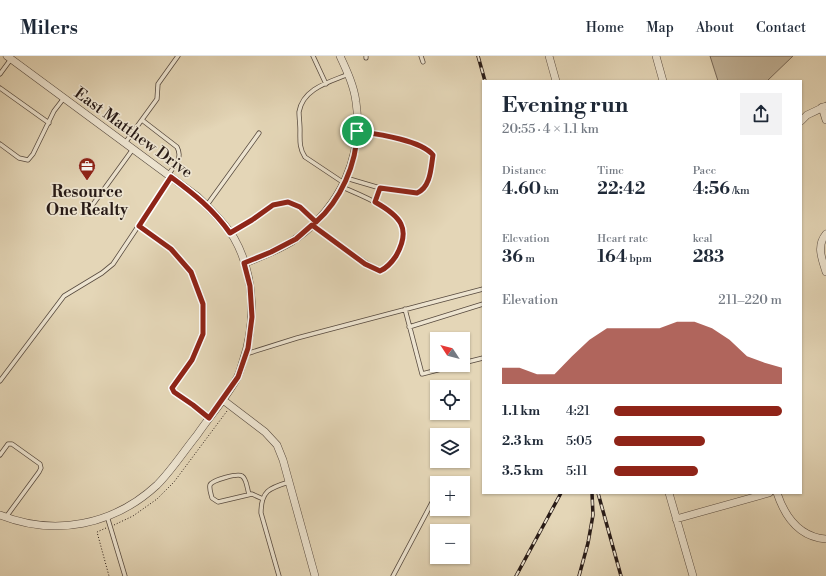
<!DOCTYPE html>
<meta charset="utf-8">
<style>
:root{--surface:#fff;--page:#f2f2f3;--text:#1f2937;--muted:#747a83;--line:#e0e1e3;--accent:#8f2418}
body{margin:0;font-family:"Libre Bodoni",serif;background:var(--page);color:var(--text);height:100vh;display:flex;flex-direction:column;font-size:15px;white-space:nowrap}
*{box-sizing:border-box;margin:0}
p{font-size:13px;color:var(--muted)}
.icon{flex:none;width:22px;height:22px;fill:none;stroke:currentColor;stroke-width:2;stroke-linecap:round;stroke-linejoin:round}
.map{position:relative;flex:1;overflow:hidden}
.panel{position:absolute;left:482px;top:24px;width:320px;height:414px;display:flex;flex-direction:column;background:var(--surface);border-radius:0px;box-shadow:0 1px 3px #0004}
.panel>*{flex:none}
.needle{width:26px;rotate:306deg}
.controls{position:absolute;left:430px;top:276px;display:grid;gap:8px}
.controls a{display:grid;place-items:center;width:40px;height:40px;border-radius:0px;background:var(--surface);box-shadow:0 1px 3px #0004;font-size:20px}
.pin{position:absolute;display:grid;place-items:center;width:34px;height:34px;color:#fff;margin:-17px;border:2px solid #fff;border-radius:50%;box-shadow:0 1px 4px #0007}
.round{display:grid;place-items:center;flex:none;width:42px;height:42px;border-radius:0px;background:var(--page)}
.head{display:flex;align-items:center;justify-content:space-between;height:68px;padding:0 20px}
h1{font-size:22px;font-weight:800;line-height:30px}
.metrics{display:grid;grid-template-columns:repeat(3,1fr);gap:6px;height:68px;padding:4px 20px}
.metrics div{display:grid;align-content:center}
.metrics b{font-size:17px;font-weight:800}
.metrics small{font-size:11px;font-weight:400}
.metrics p{font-size:11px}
.chart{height:112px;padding:8px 20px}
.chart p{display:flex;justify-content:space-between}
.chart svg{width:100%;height:72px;margin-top:4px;fill:var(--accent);opacity:.7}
ul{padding:0 20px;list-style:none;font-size:13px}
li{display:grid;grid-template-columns:64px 48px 1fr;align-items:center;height:30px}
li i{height:10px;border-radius:5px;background:var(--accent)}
header{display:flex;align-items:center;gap:24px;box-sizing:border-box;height:56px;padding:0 20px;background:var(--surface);border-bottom:1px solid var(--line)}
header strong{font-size:19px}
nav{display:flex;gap:22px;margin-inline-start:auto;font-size:14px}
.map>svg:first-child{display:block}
</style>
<header>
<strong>Milers</strong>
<nav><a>Home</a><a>Map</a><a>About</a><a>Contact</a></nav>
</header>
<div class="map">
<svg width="826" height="520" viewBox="0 0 826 520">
<rect width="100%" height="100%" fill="#e4d6b7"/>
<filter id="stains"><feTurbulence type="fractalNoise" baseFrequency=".005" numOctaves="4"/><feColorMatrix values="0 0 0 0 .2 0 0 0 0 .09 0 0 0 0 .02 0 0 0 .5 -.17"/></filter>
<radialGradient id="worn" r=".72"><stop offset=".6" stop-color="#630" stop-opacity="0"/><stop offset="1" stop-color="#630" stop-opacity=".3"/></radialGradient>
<path fill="#c4b69c" stroke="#76685a" d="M710 0H793L767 25H718Z"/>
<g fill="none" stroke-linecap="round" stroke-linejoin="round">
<g stroke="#574a3f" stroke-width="5">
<path id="service" d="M313 0 326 28
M366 0V2
M421 0 423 6
M0 18 11 3
M0 32 49 67
M142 64 177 91C183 102 175 109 168 119
M125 87 157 43 158 28 178 0
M0 88 19 102 28 104 33 98 54 55 64 42
M346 122 380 132 417 137C431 131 431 111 433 99 422 84 376 78 357 75
M344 127 305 101C299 92 300 84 300 74 300 68 299 61 299 56 303 32 330 26 349 18
M375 146 380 132
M207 149 259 77
M86 158 133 93
M312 169 332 184 374 212C377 213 379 215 383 214 394 210 408 182 403 172 396 152 360 139 342 131
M139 170 171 193 191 216 203 248V278L192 304 172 332 174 336 193 349 209 362
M230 176 252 164 273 149 288 145 300 151 315 166
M405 253 422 318 457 309
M409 271 483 248
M246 298 297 282 483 233
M463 307 483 302
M0 325 64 240 102 217 113 208 171 121
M0 399 8 388H12L40 408 41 412 39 416 6 461
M442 427 444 425
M249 438C247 433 247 423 242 420 238 417 212 424 210 429 209 433 211 438 212 442L218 446 252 438 263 443
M107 460 125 520
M279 520 261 457C261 435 269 432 289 426
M393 520 437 437"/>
</g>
<g stroke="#574a3f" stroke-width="8">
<path id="minor" d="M549 0 556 25
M656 0 663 25
M822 51 826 64
M801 65 807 59 826 50
M826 178C816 190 822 203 826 216
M245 207C262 200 282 193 297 182 340 151 364 100 356 46 354 30 347 15 340 0
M223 344 265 376 277 389 283 404 315 520
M669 437 693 520
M777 437C785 461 799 481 826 483
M0 459C55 481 114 469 157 429 172 414 184 395 197 379 210 360 226 342 237 322 240 317 241 311 243 305 256 266 255 219 234 182 224 166 211 154 198 141L7 0
M676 463 769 437"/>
</g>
<path stroke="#281b17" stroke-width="1" stroke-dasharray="1 2" stroke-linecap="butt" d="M114 469 133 460 157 443 174 426 227 355
M106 472 97 476 109 520"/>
<use href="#service" stroke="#ede4d0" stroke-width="3.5"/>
<use href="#minor" stroke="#ede4d0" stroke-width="7"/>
<g stroke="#281b17" stroke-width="3.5">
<path id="rail" d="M478 0 485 25
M598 437 621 520
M516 520 561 437
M579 520 588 487 593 459 592 437"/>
</g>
<use href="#rail" stroke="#ede4d0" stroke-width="2" stroke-dasharray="6" stroke-linecap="butt"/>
</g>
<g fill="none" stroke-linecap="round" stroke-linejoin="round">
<g stroke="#fff" stroke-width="8">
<path id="route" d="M357 75C377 78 421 84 433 99 431 111 431 131 417 137L380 132 375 146C400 160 412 172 396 200 392 206 387 212 380 215L365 208 312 169 296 183 271 196 244 207 250 230 252 261 248 292 238 321 209 362 193 349 174 336 172 332 192 304 203 278V248L191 216 171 193 139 170 171 121C194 138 213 153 230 177L252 164 273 149 288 146 300 151 316 166C340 145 357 108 357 75Z"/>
</g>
<use href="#route" stroke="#8f2418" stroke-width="5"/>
</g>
<defs>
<g id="office-pin" transform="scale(0.9)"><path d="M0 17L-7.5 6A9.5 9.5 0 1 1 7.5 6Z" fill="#8f2418" stroke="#ede4d0"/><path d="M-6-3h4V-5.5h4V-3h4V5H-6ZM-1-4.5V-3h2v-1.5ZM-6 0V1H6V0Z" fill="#fff"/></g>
</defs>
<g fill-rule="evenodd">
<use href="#office-pin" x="87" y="110"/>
</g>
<g text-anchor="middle" stroke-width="3.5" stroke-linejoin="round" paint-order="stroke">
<g font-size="16" fill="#281b17" stroke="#ede4d0">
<text transform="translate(134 76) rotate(36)" y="6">East Matthew Drive</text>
</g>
<g font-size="16" font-weight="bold" fill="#281b17" stroke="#ede4d0">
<text x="87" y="141">Resource<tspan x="87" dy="18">One Realty</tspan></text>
</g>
</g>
<rect width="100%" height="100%" filter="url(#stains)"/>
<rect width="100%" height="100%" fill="url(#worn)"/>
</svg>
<div class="controls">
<a><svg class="needle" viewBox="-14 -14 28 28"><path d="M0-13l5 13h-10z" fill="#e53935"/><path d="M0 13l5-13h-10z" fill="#747a83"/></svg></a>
<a><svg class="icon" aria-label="locate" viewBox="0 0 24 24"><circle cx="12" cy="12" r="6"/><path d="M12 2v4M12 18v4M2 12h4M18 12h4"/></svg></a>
<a><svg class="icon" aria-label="layers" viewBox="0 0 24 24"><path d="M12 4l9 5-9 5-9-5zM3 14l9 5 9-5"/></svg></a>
<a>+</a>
<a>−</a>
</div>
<div class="pin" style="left:357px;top:75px;background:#1e9e55"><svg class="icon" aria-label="arrive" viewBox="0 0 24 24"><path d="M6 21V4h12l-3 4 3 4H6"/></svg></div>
<section class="panel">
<div class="head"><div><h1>Evening run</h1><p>20:55 · 4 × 1.1 km</p></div><a class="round"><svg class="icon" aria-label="share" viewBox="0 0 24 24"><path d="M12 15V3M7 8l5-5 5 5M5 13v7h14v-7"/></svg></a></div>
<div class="metrics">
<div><p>Distance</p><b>4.60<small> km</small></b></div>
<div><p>Time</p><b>22:42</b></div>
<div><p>Pace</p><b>4:56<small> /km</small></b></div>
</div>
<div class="metrics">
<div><p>Elevation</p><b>36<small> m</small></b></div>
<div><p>Heart rate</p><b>164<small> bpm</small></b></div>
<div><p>kcal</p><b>283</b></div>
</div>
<div class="chart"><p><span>Elevation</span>211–220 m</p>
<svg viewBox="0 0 160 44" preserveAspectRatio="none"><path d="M0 44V34L10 34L20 38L30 38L40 27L50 17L60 10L70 10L80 10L90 10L100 6L110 6L120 10L130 17L140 27L150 31L160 34V44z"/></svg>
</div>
<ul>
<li><b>1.1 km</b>4:21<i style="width:100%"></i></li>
<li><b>2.3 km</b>5:05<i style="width:54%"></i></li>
<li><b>3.5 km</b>5:11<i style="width:50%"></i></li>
</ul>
</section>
</div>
